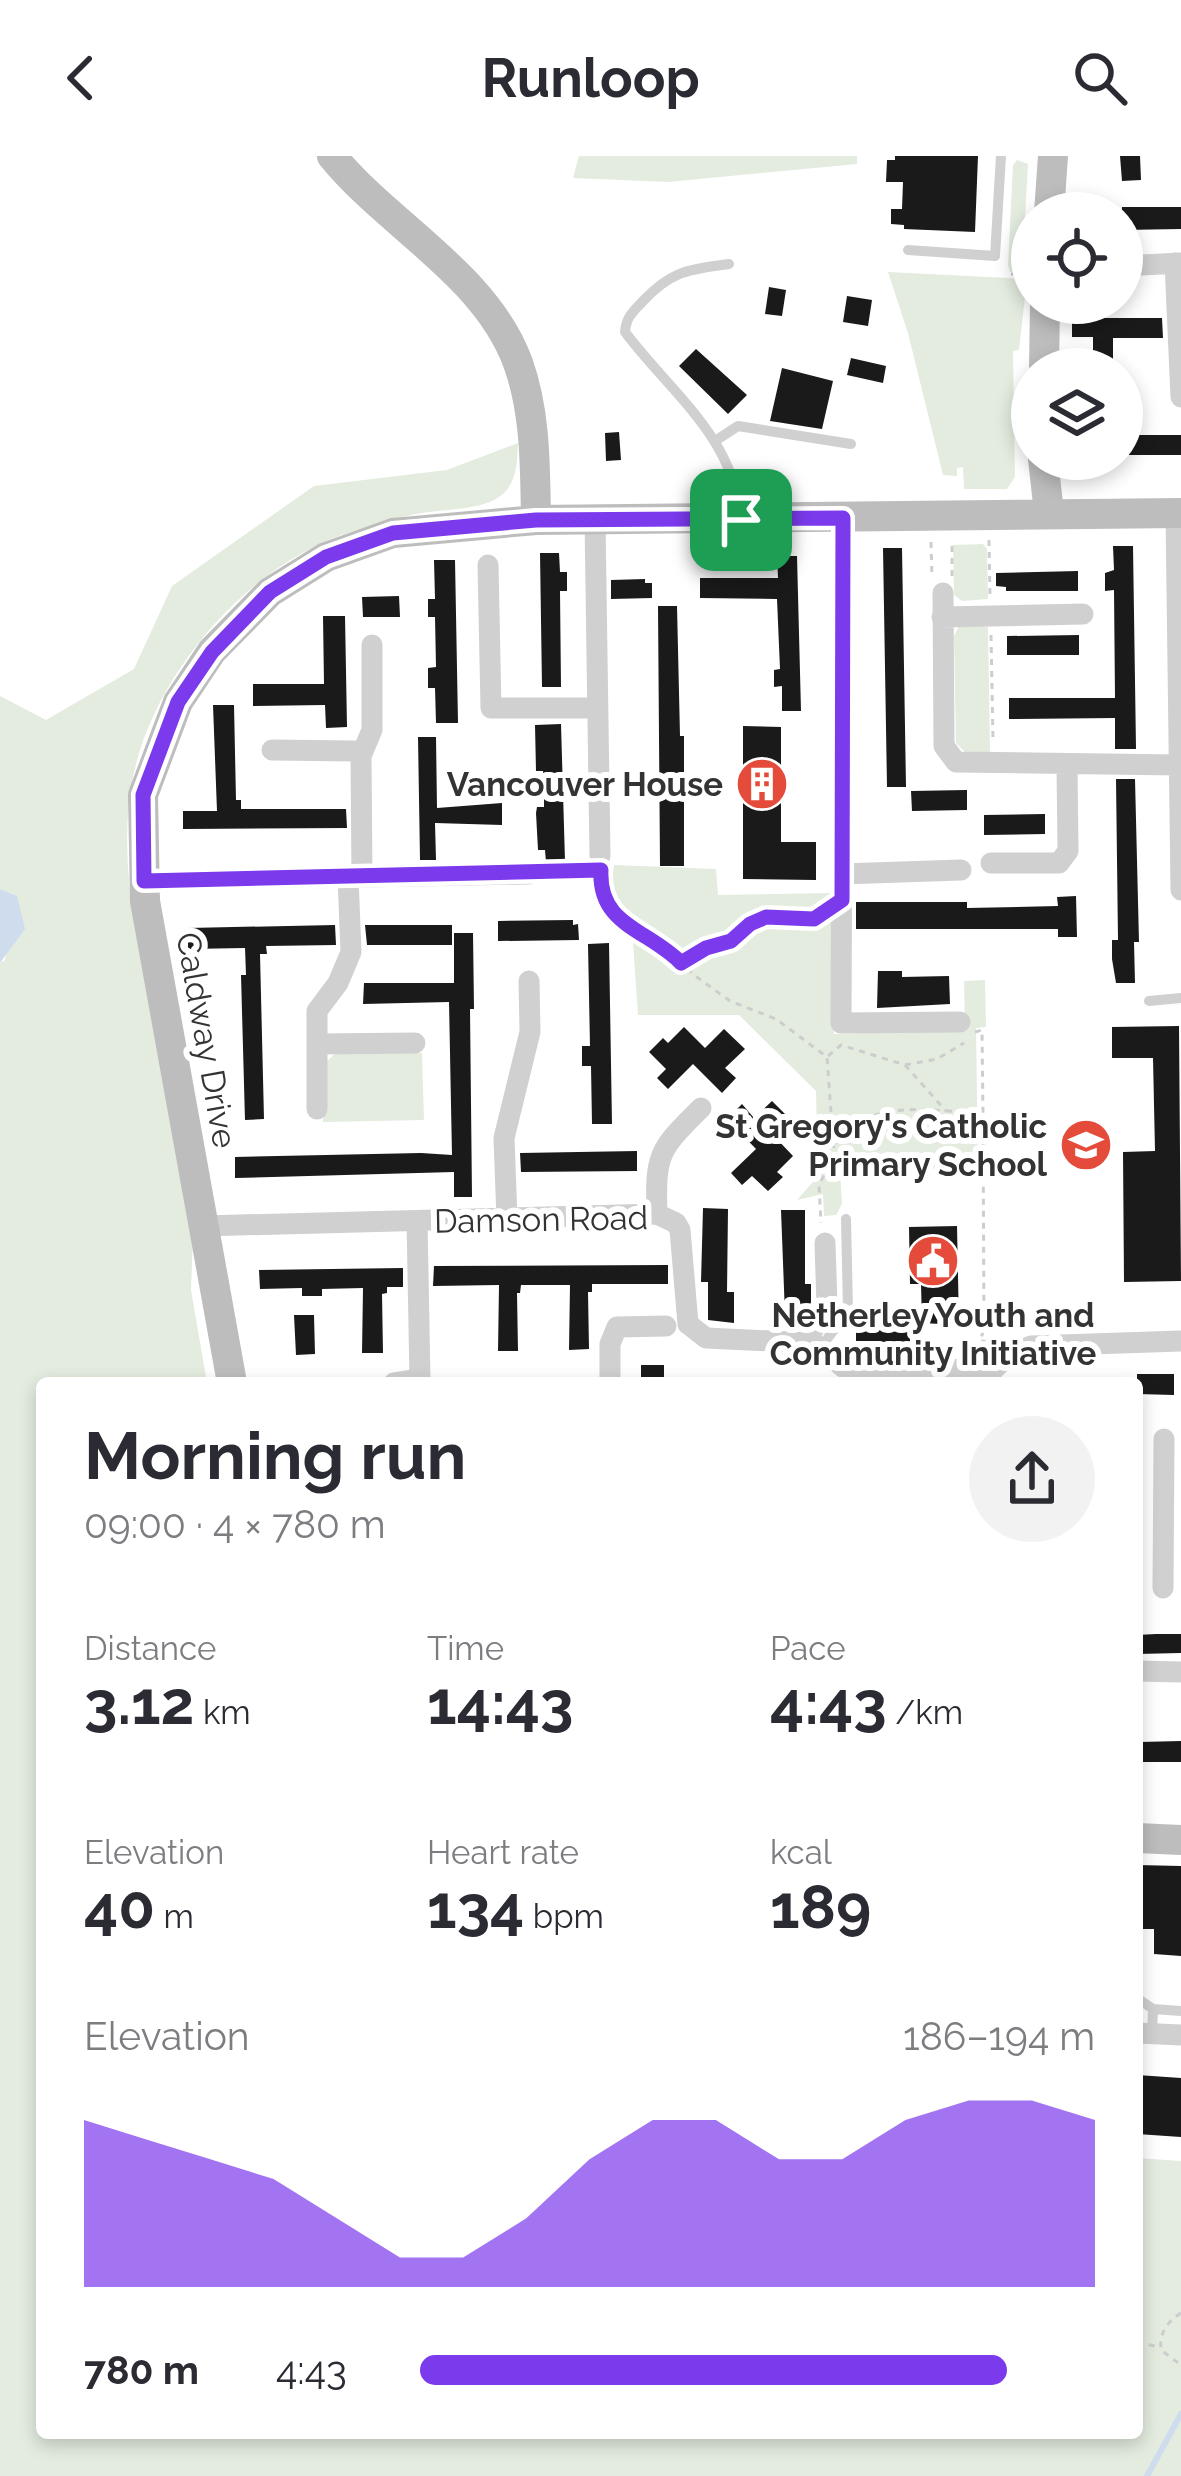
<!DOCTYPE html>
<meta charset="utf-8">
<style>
:root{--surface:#fff;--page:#f2f2f3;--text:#2b2b33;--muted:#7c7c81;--accent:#7c3aed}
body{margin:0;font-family:Raleway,sans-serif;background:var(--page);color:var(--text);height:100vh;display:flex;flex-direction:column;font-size:45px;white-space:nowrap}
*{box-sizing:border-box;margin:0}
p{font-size:39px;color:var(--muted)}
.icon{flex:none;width:66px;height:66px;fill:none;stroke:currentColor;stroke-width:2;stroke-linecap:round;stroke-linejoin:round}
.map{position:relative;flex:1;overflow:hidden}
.panel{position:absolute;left:36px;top:1221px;width:1107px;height:1062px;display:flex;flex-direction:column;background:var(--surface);border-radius:12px;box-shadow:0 6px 18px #0003}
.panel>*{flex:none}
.buttons{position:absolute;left:1011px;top:36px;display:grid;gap:24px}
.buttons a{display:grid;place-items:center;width:132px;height:132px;border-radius:50%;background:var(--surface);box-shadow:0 6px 18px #0003;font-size:60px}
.pin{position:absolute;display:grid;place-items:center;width:102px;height:102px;color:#fff;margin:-51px;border-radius:24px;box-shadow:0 6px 18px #0006}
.round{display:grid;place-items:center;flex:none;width:126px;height:126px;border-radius:63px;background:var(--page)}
.summary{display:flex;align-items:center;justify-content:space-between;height:204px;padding:0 48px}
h1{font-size:66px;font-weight:700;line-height:90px}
.figures{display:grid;grid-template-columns:repeat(3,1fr);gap:18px;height:204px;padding:12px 48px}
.figures div{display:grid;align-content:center}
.figures b{font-size:60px;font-weight:700}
.figures small{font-size:33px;font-weight:400}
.figures p{font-size:33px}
.chart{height:336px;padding:24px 48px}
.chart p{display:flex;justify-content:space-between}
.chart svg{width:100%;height:216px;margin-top:12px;fill:var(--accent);opacity:.7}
ul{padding:0 48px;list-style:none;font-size:39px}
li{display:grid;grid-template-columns:192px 144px 1fr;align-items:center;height:90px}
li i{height:30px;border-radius:15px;background:var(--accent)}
header{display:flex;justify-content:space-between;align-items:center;height:156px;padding:0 48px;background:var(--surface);font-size:54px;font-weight:700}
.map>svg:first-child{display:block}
</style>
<header><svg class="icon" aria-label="back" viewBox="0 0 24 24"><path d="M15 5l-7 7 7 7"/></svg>Runloop<svg class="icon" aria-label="search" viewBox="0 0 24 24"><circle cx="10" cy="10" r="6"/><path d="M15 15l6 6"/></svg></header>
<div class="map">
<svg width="1181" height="2320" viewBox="0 0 1181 2320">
<rect width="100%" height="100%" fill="#fff"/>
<path fill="#e3ecdf" d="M579 0H857V8L668 26 573 22Z
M1017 4 1028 8 1022 116H1010L1008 109 1013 9Z
M888 116 1027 123 1019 194 1013 195 1015 321 1007 333H964L963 311 957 312V320L943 319 908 177Z
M518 287C517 308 517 331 496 343 474 355 440 353 416 358 395 362 374 369 354 375 248 406 148 523 131 632 119 708 137 783 151 857 165 932 179 1007 193 1081L191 1134 207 1227H42V2277H1137V2002L1181 2005V2320H0V807L5 804 17 740 0 733V540L46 564 134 513 172 430 314 330 447 314Z
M983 388 987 393 988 443 962 445 954 439 953 389Z
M959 470 988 471 990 597 968 599 956 587 954 480Z
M614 709 716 713 718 739 832 737 834 878 965 874 964 825 985 824 986 871 976 872 978 1013H843L840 1015 842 1048 836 1059 824 1060 823 1038 797 1044 818 1020 816 935 739 859H638L633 786 639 787V782L591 737 590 716 613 717Z
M338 895 422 897 424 964 323 966 324 908Z"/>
<path fill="#cfdcee" d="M0 733 17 740 25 773 0 807Z"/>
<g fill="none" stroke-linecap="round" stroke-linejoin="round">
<path stroke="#cfdcee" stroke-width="6" d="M1147 2320 1181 2258"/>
</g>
<path fill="#1a1a1a" d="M895 0H978L975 76 904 73V69L891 68V53H902L903 26H886L887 4H895Z
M1120 0H1140L1141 24 1122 25Z
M1122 51H1181V73L1122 74Z
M769 131 786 134 782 160 765 158Z
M847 140 872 144 868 170 843 166Z
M1072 162H1162L1163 182H1113V213H1093V181H1072Z
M696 193 747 239 728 258 679 210Z
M851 202 886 210 883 227 847 219Z
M782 212 833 225 822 273 770 265Z
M619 276 621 304 606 305 605 277Z
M1122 279H1181V299H1122Z
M1113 390H1133L1136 593H1115V562L1009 563V542H1115L1114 434 1105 435V417L1114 414Z
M883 392H902L906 631H887Z
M540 397H559L560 416H567V435H560L561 531H542Z
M777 400H797L801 555H782V530L774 531V514L780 513 777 443 700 442V422H778Z
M434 404H455L458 567H436L435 532H428V512L436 511 435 461H428V443H435Z
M1078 415V435H1006V431L996 430V417Z
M645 423V427H652V442L611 443V424Z
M399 440 400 461H363L362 441Z
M658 450H677L680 580H684V710H660Z
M323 460H345L347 571 326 572 325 549 253 550V528H324Z
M1079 479V499H1007V480Z
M213 549H234L236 644H241V653H346L347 672 183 673V655H217Z
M561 568 565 705 546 706 545 694H538L536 657 537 651H544V633L543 615H536L535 569Z
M743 570 781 571V686H816V724L743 723Z
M418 581H436L437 652 502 647V669L435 667 436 704H420Z
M1116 623H1135L1139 786H1134L1135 827H1116L1112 803V784H1118Z
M967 634V654L912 655 911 635Z
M1045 658V678L984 679V659Z
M1076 740 1077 781H1058V773H856V746H967V752L1058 750 1057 741Z
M573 764V769L578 768 579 784 498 785V765Z
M335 769 336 789 266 790 267 798H260L264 963 245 964 241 819H246L245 792 188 793V772Z
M365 769H452V789H367Z
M454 777H473L474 853H470L472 1041H454V1016L235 1022V1001L421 997 452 999 449 846 363 848 364 827H454Z
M609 787 612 968H592L591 910H582V890H590L588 788Z
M878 815H902V821L949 820 950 848 877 852Z
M1179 870 1181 1125 1124 1126 1123 996 1155 995 1153 902H1112V871Z
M684 871 705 892 724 873 745 893 725 912 736 922 722 937 693 908 668 933 657 922 666 913 649 896 663 882 668 887Z
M772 945 791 964 774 980 793 1000 777 1016 783 1021 768 1035 752 1020 742 1029 731 1017 756 993 727 963 742 948 754 962Z
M637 995V1015L521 1016 520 997Z
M703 1052 728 1053 727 1136H734V1167L708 1164V1126H701Z
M781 1054H805V1128H811V1147L804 1159H785Z
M957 1070 959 1169 922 1167 921 1128H910L909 1071Z
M668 1109V1128H592V1136H588L589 1193 569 1194 570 1129H521L520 1137H517L518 1195H498L499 1129 433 1130 434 1110Z
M403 1112V1131H387V1137L382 1138 383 1197H362L363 1132 322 1133V1140H302V1132L260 1133 259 1114Z
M294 1159H314L315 1198 296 1199Z
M910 1168V1192L875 1191V1185H856V1169Z
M641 1209H664V1227H641Z
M1137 1218H1174V1239L1137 1238Z
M1156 1478H1181V1497L1137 1498V1479Z
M1181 1585V1606H1141L1140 1586Z
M1137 1709 1181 1710V1800L1154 1798V1773H1137Z
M1137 1919 1181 1922V1981L1137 1978Z"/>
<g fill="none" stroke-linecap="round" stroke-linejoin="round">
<path stroke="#cdcdcd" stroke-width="3" stroke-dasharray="6 6" stroke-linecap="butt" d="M1011 118H1032
M989 384 990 440
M931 386 932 422
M952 420V385
M991 479 993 584
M549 717 587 715
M600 722 603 744 635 775 658 785 694 819 730 845 776 863 827 901 834 998 819 1029 821 1067
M683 806C698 797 712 792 728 786 741 780 748 768 762 763 782 757 800 769 821 759
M975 876 982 874 983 959
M828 900 841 889 905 909 946 955
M905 909 937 903 964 887
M836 987C869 943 926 954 975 957L983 961 984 1173 980 1185 995 1186
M1181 2157C1167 2166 1159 2177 1161 2194L1181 2209
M1137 2186 1159 2191"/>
<path stroke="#d0d0d0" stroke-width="10" d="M908 94 995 100 1001 0
M729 108C688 114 672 114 643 145 633 156 626 161 625 176 670 236 734 281 740 360
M715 285 738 270 851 288
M1149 845 1181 842
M821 1191 848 1155 846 1063
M1137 1842 1153 1853 1152 1877
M1153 1853 1181 1855"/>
<path stroke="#d0d0d0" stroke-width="21" d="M1175 107 1181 241
M1122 110 1181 107
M1176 357 1181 734
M843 361 841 867 960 866
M595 364 600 700
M488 409 491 552H597
M943 437 944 590 956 606 1179 609
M942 461 1083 458
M272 594 355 595 361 600
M991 707H1059L1068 695 1067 610
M841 718 961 714
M362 721 361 600 372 574V489
M144 725 529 718
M318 888 415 887
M317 953V855L338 827 351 796 348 721
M657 1058C655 997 659 994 701 952
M507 1063 504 982 530 876 529 825
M203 1070 657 1058 676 1067 680 1074 688 1168 706 1182 814 1187 844 1212 953 1213 987 1220
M806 1186 827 1150 825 1087
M987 1220 1010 1198 1031 1190 1181 1185
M394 1227 420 1223 417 1065
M610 1227V1188L617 1171 666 1170
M1163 1432 1164 1283
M1137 1515 1181 1516
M1137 1877 1181 1879"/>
<path stroke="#bdbdbd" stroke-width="30" d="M332 0C389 70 486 119 518 207 536 257 535 312 536 364
M1049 57 1053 0
M1044 213 1045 147
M1043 303 1049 357
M232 1227 145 745 143 639 178 546 212 495 270 436 326 401 393 377 536 364 1181 357
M1137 1682 1181 1684"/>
</g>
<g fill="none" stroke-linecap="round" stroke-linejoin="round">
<g stroke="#fff" stroke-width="24">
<path id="route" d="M843 362 842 744 814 763 766 761 750 768 731 785 706 792 681 807C648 773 598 770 601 714L144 725 143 639 178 546 212 496 270 436 326 401 393 377 536 364Z"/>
</g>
<use href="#route" stroke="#7c3aed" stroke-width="15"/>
</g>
<defs>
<g id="building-disc" transform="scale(2.7)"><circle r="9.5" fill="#e54b3a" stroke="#fff"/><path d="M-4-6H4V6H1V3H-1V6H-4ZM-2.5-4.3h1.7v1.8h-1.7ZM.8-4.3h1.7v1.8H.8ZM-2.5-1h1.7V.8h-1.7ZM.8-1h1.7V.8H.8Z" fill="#fff"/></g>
<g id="school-disc" transform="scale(2.7)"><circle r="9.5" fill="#e54b3a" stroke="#fff"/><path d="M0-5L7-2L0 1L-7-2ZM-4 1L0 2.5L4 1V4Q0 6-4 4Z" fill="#fff"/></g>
<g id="civic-disc" transform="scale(2.7)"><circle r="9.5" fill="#e54b3a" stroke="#fff"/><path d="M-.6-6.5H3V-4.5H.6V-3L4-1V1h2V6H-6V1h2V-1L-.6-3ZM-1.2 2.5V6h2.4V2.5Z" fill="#fff"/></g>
</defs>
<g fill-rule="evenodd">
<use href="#building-disc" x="762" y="628"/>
<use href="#school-disc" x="1086" y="989"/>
<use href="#civic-disc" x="933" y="1105"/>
</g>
<g text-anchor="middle" stroke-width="12" stroke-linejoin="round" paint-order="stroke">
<g font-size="33" font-weight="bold" fill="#333" stroke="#fff" text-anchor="end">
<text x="723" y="640">Vancouver House</text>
<text x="1047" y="982">St Gregory's Catholic<tspan x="1047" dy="38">Primary School</tspan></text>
<text x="933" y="1171" text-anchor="middle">Netherley Youth and<tspan x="933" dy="38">Community Initiative</tspan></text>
</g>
<g font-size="33" fill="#333" stroke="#fff">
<text transform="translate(207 884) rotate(80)" y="12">Caldway Drive</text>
<text transform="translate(541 1063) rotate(-1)" y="12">Damson Road</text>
</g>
</g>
</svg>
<div class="buttons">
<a><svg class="icon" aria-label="locate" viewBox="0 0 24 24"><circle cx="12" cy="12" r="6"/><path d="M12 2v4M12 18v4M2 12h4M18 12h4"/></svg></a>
<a><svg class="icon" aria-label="layers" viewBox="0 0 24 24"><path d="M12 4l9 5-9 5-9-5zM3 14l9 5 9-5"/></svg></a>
</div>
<div class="pin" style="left:741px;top:364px;background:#1e9e55"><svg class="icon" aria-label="arrive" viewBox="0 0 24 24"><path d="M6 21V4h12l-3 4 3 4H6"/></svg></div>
<section class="panel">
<div class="summary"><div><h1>Morning run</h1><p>09:00 · 4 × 780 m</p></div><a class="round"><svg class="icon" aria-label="share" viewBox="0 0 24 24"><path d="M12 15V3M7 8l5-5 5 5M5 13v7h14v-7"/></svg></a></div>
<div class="figures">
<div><p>Distance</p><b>3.12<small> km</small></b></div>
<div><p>Time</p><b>14:43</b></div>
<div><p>Pace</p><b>4:43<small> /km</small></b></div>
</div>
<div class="figures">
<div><p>Elevation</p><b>40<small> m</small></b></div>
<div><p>Heart rate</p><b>134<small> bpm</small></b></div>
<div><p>kcal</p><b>189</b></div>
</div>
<div class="chart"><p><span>Elevation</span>186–194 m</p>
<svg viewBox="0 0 160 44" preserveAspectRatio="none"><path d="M0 44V10L10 14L20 18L30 22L40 30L50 38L60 38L70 30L80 18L90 10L100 10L110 18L120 18L130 10L140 6L150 6L160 10V44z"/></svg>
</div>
<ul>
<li><b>780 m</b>4:43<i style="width:87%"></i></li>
</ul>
</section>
</div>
